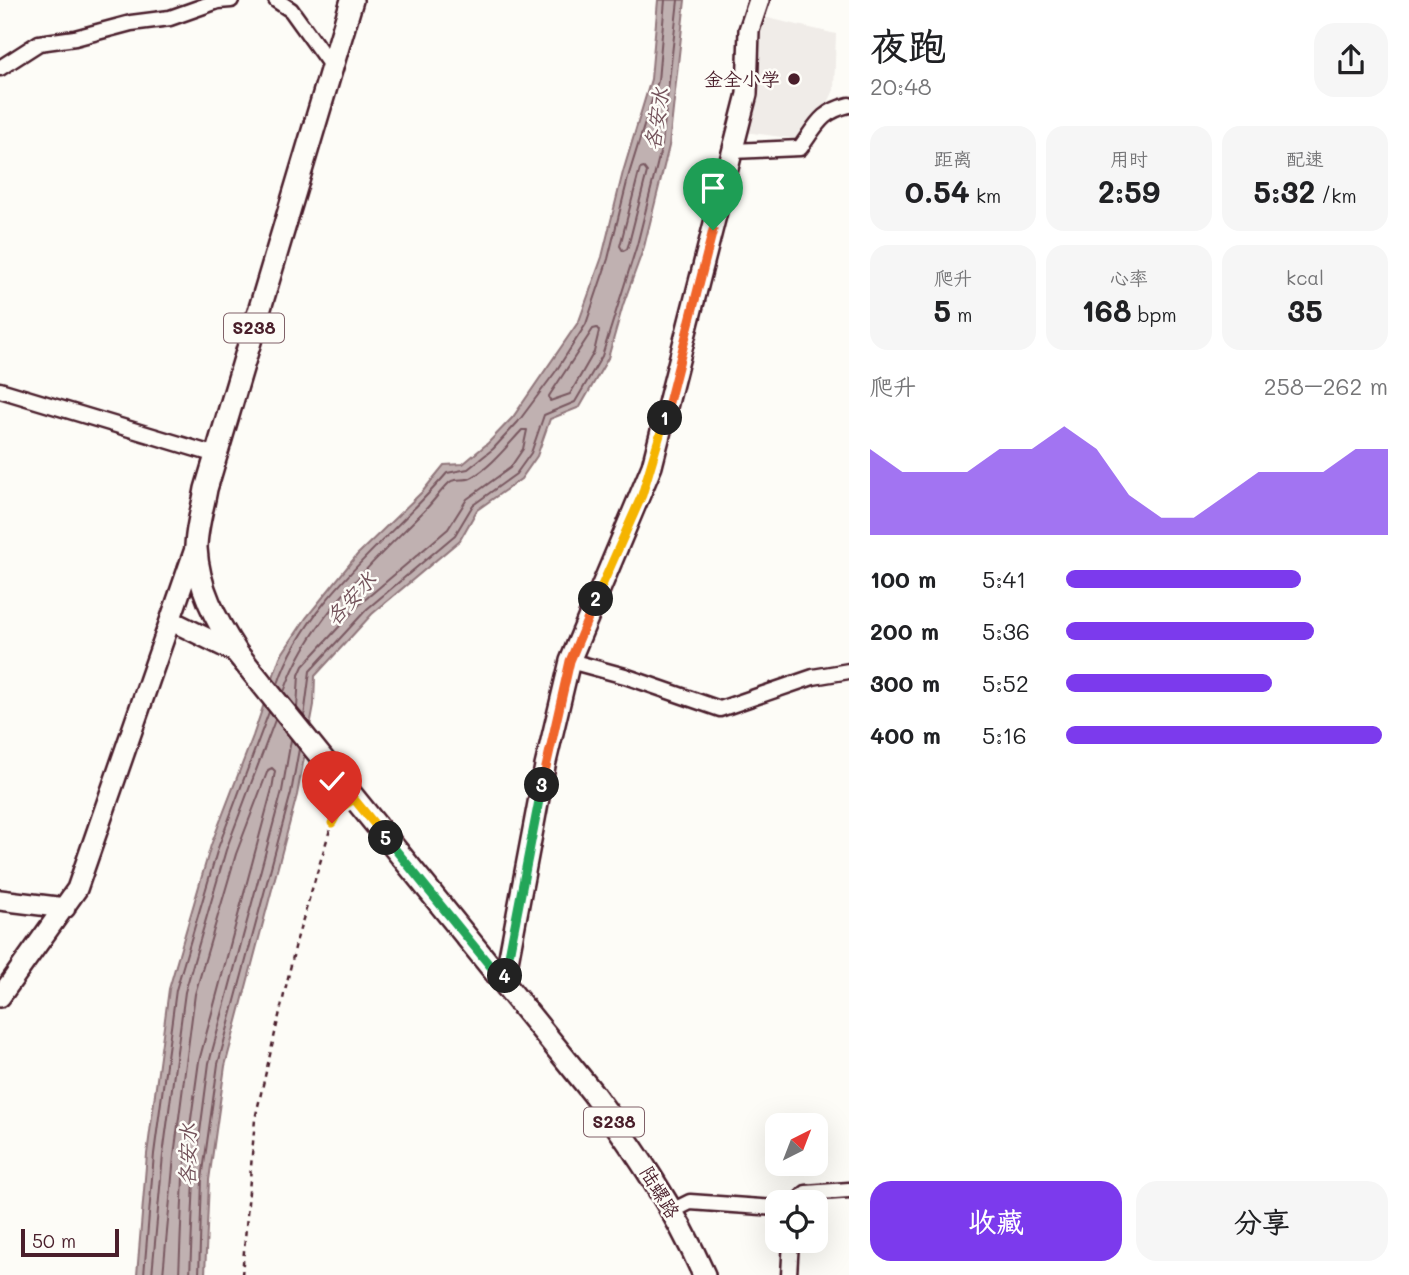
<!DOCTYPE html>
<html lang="zh">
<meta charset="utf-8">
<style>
:root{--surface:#fff;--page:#f6f6f6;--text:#202124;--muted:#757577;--accent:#7c3aed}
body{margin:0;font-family:Mali,"LXGW WenKai TC",sans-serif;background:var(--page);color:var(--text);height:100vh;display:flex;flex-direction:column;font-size:26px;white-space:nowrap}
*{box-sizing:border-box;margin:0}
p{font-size:23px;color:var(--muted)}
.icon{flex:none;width:38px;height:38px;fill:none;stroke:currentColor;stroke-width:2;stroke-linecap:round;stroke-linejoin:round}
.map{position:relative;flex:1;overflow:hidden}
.sheet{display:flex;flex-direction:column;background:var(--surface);width:560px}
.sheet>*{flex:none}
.needle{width:46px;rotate:42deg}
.controls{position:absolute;left:765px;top:1113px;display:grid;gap:14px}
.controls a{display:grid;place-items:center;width:63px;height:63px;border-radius:14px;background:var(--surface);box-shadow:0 7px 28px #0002;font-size:35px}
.scale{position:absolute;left:21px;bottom:18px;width:98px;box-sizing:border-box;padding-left:7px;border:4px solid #4a1f2b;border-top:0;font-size:19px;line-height:24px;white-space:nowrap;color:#4a1f2b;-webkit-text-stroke:5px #fdfcf7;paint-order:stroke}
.pin{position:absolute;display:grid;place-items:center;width:60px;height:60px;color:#fff;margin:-72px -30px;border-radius:50% 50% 50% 0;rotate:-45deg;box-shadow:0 0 7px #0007}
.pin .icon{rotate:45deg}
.km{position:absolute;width:35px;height:35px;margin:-18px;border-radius:50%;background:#222;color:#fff;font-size:19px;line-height:35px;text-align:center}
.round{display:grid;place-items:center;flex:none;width:74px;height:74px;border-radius:21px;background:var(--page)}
.head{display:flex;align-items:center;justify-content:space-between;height:119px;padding:0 21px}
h1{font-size:38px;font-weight:800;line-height:52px}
.stats{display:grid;grid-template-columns:repeat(3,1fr);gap:10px;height:119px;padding:7px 21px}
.stats div{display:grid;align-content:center;border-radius:18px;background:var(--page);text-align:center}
.stats b{font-size:30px;font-weight:800}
.stats small{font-size:19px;font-weight:400}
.stats p{font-size:19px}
.chart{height:196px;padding:14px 21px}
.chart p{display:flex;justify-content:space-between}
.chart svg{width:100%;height:126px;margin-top:7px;fill:var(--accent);opacity:.7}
.button{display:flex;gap:14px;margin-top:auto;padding:14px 21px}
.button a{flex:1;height:80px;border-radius:21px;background:var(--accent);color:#fff;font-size:28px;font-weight:800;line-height:80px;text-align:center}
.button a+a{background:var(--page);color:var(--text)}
ul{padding:0 21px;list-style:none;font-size:23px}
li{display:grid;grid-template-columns:112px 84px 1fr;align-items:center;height:52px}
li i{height:18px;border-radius:9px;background:var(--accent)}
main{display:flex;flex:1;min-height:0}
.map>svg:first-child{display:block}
</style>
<main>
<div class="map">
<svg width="849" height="1275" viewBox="0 0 849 1275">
<rect width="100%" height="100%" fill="#fdfcf7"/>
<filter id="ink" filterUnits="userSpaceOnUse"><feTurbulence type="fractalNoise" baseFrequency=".0143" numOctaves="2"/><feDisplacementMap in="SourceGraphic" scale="14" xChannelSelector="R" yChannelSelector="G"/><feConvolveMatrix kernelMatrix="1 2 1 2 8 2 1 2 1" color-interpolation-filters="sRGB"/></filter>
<g filter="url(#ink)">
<path fill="#f0ece8" d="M759 16 836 34 834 90 827 105 797 139 745 132Z"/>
<path fill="#c0b1b1" stroke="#91777b" stroke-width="2" d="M658 0H685L669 146 644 247 623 305 608 358 580 407 550 419 537 456 521 479 477 510 460 540 372 614 315 676 314 705 297 795 225 1066 209 1180 205 1275H137L147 1154 169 989 211 845 253 736 280 657 306 618 357 555 423 491 444 465 463 464 488 443 513 417 579 321 602 257 623 172 651 79Z"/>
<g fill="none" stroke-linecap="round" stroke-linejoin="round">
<path stroke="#795961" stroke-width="2" d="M644 168 647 172 629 243 627 249 623 251 620 246 638 176 640 169Z
M593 329 597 328 599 331 594 352 570 394 550 401 549 396Z
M278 684C306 599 391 539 447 473L468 469 493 449 518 422 556 371 586 324 608 259 629 174 658 81 665 0
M284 692C308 621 369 566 421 514 431 505 440 491 450 482 456 478 464 481 471 478 491 467 507 446 522 430H527L523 449 510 468 467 499 448 529 361 603 303 666 299 675 297 708
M304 717 310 671 367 609 455 535 473 505 516 474 531 453 544 415 575 402 602 356 637 245 662 145 678 0
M144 1275 154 1154 176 990 218 848 269 712
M152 1275 163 1155 185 992 226 850 275 720
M163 1275 174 1156 195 994 236 854 268 770 272 768 275 771 272 789 199 1061 183 1177 179 1275
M190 1275 194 1178 209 1063 282 791 291 740
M199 1275 202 1179 218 1064 291 793 299 749"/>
<g stroke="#4a1f2b" stroke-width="19">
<path id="street" d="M276 0 291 10 332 67
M0 68 39 43 75 38 131 23 170 18 218 1 231 0
M733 151 800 148C817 125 820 112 849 105
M0 390 216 455
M570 661 625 676 720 709 813 677 849 671
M797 1202 806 1193 849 1190
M672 1211 690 1202 777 1208
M789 1275 791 1241"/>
</g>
<g stroke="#4a1f2b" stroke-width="24">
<path id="secondary" d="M172 621 237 653
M0 900 65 908
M504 983 545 766 570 661 652 466 747 94 749 30 759 0
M0 997 77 889 196 546"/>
</g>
<g stroke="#4a1f2b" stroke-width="26">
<path id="primary" d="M352 0 206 489C203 507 196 529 196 548 198 588 216 620 237 653L592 1092C635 1150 675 1209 704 1275"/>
</g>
<path stroke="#4a1f2b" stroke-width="2.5" stroke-dasharray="5 5" stroke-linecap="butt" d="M242 1275 255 1119 297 939 332 823 340 808"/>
<use href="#street" stroke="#fdfcf7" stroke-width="14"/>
<use href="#secondary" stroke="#fdfcf7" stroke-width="19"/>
<use href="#primary" stroke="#fdfcf7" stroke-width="21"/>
</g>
</g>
<g fill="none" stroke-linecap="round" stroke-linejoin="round" filter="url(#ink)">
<g stroke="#fff" stroke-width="14">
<path id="split-1" d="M665 418 713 230"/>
</g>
<g stroke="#fff" stroke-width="14">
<path id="split-2" d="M596 599 642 495 665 418"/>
</g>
<g stroke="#fff" stroke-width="14">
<path id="split-3" d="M542 785 570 661 596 599"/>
</g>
<g stroke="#fff" stroke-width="14">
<path id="split-4" d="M505 976 542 785"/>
</g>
<g stroke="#fff" stroke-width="14">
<path id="split-5" d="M386 838 504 983 505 976"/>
</g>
<g stroke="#fff" stroke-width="14">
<path id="split-6" d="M332 823 340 808 354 799 386 838"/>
</g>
<use href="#split-1" stroke="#f0652b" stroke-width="9"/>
<use href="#split-2" stroke="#f5b400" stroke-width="9"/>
<use href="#split-3" stroke="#f0652b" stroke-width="9"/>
<use href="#split-4" stroke="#22a559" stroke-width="9"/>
<use href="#split-5" stroke="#22a559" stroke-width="9"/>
<use href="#split-6" stroke="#f5b400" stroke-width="9"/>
</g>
<circle fill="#4a1f2b" stroke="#fdfcf7" stroke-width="2.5" cx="794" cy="79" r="7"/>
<g text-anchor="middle" stroke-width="5" stroke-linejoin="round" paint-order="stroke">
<g fill="#fdfcf7" stroke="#806168" stroke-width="2">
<rect x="224" y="313.5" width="60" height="29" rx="5"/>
<rect x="584" y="1107.5" width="60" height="29" rx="5"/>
</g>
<g font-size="18" font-weight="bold" fill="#4a1f2b">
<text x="254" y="334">S238</text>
<text x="614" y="1128">S238</text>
</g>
<g font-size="19" fill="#4a1f2b" stroke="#fdfcf7" text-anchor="end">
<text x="780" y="86">金全小学</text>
</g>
<g font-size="19" fill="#4a1f2b" stroke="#fdfcf7">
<text transform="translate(660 1192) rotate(59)" y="7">陆螺路</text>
</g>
<g font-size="21" font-style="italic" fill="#73525a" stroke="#fdfcf7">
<text transform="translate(657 119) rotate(-81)" y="7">各安水</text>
<text transform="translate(351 599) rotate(-47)" y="7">各安水</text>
<text transform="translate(188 1155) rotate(-89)" y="7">各安水</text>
</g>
</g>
</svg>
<div class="controls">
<a><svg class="needle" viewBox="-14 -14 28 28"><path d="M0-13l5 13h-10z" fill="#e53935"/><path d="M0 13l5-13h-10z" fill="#757577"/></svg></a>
<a><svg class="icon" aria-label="locate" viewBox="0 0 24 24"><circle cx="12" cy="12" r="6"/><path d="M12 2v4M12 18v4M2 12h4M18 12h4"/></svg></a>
</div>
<div class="scale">50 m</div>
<div class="pin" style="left:713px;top:230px;background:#1e9e55"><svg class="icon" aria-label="arrive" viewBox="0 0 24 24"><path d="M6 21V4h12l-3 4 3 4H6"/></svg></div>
<div class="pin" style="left:332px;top:823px;background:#d93025"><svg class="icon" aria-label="check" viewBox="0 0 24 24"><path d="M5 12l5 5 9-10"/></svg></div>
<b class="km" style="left:665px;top:418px">1</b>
<b class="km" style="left:596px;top:599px">2</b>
<b class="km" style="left:542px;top:785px">3</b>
<b class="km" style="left:505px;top:976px">4</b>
<b class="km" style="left:386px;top:838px">5</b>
</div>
<section class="sheet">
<div class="head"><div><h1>夜跑</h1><p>20:48</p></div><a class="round"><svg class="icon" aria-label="share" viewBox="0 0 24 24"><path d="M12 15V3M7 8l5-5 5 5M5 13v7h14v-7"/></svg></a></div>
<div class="stats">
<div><p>距离</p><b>0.54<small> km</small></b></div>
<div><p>用时</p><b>2:59</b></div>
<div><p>配速</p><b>5:32<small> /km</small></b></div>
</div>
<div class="stats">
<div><p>爬升</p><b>5<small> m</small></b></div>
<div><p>心率</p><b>168<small> bpm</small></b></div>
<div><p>kcal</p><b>35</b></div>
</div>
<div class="chart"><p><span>爬升</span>258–262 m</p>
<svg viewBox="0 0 160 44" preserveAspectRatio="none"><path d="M0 44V14L10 22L20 22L30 22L40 14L50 14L60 6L70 14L80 30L90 38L100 38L110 30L120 22L130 22L140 22L150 14L160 14V44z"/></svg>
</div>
<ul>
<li><b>100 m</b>5:41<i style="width:73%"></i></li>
<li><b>200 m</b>5:36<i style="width:77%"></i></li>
<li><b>300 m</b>5:52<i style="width:64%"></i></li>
<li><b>400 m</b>5:16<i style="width:98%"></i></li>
</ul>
<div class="button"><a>收藏</a><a>分享</a></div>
</section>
</main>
